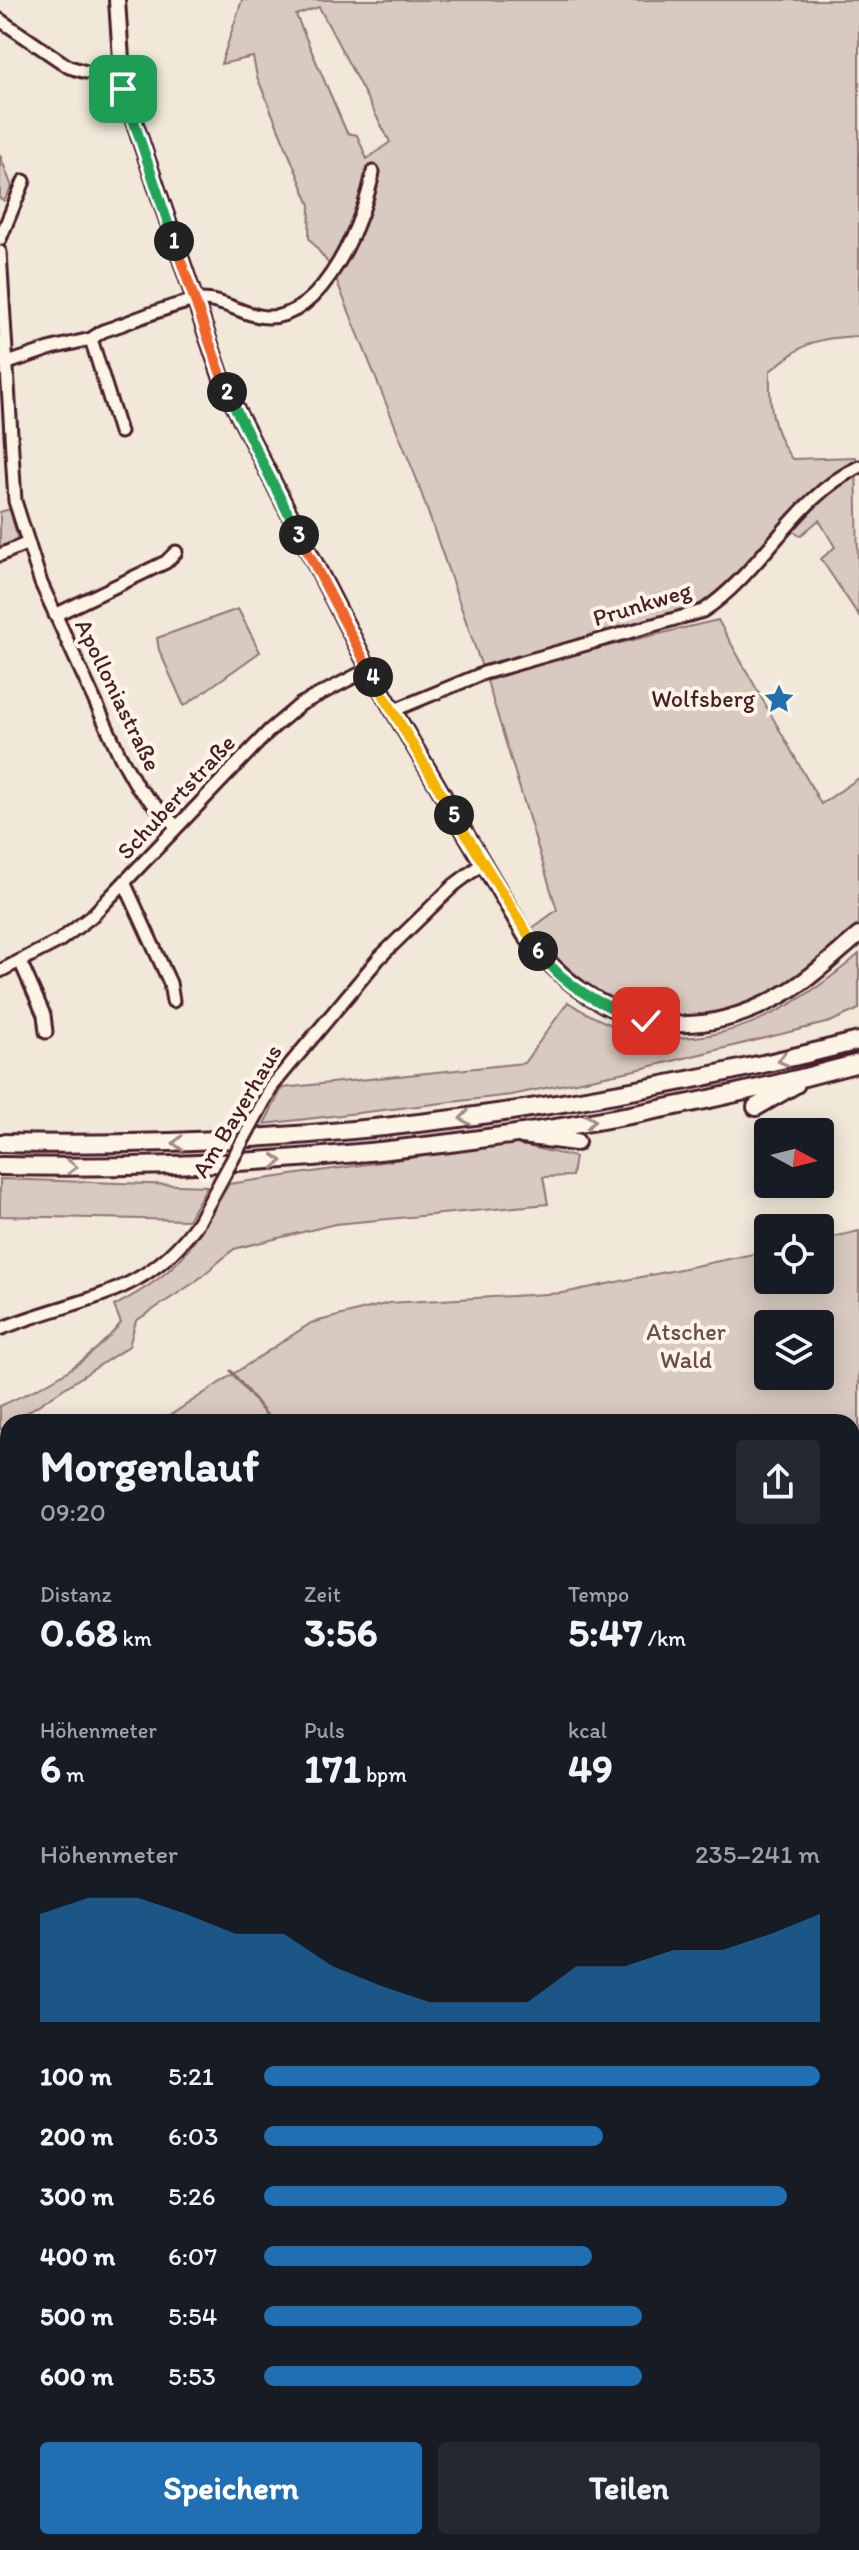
<!DOCTYPE html>
<html lang="de">
<meta charset="utf-8">
<style>
:root{--surface:#171b24;--page:#242831;--text:#f1f3f6;--muted:#9ea1a6;--accent:#1f6fb2}
body{margin:0;font-family:Itim,sans-serif;background:var(--page);color:var(--text);height:100vh;display:flex;flex-direction:column;font-size:30px;white-space:nowrap}
*{box-sizing:border-box;margin:0}
p{font-size:26px;color:var(--muted)}
.icon{flex:none;width:44px;height:44px;fill:none;stroke:currentColor;stroke-width:2;stroke-linecap:round;stroke-linejoin:round}
.map{position:relative;flex:1;overflow:hidden}
.panel{position:absolute;left:0px;top:1414px;width:860px;height:1136px;display:flex;flex-direction:column;background:var(--surface);border-radius:24px 24px 0 0;box-shadow:0 4px 20px #0003}
.panel>*{flex:none}
.needle{width:52px;rotate:97deg}
.tools{position:absolute;left:754px;top:1118px;display:grid;gap:16px}
.tools a{display:grid;place-items:center;width:80px;height:80px;border-radius:8px;background:var(--surface);box-shadow:0 4px 20px #0003;font-size:40px}
.pin{position:absolute;display:grid;place-items:center;width:68px;height:68px;color:#fff;margin:-34px;border-radius:16px;box-shadow:0 4px 12px #0006}
.km{position:absolute;width:40px;height:40px;margin:-20px;border-radius:50%;background:#222;color:#fff;font-size:22px;line-height:40px;text-align:center}
.round{display:grid;place-items:center;flex:none;width:84px;height:84px;border-radius:8px;background:var(--page)}
.overview{display:flex;align-items:center;justify-content:space-between;height:136px;padding:0 40px}
h1{font-size:44px;font-weight:700;line-height:60px}
.metrics{display:grid;grid-template-columns:repeat(3,1fr);gap:12px;height:136px;padding:8px 40px}
.metrics div{display:grid;align-content:center}
.metrics b{font-size:40px;font-weight:700}
.metrics small{font-size:22px;font-weight:400}
.metrics p{font-size:22px}
.chart{height:224px;padding:16px 40px}
.chart p{display:flex;justify-content:space-between}
.chart svg{width:100%;height:144px;margin-top:8px;fill:var(--accent);opacity:.7}
.cta{display:flex;gap:16px;margin-top:auto;padding:16px 40px}
.cta a{flex:1;height:92px;border-radius:8px;background:var(--accent);color:#fff;font-size:32px;font-weight:700;line-height:92px;text-align:center}
.cta a+a{background:var(--page);color:var(--text)}
ul{padding:0 40px;list-style:none;font-size:26px}
li{display:grid;grid-template-columns:128px 96px 1fr;align-items:center;height:60px}
li i{height:20px;border-radius:10px;background:var(--accent)}
.map>svg:first-child{display:block}
</style>
<div class="map">
<svg width="859" height="2550" viewBox="0 0 859 2550">
<rect width="100%" height="100%" fill="#f1e8da"/>
<filter id="ink" filterUnits="userSpaceOnUse"><feTurbulence type="fractalNoise" baseFrequency=".0125" numOctaves="2"/><feDisplacementMap in="SourceGraphic" scale="16" xChannelSelector="R" yChannelSelector="G"/><feConvolveMatrix kernelMatrix="1 2 1 2 8 2 1 2 1" color-interpolation-filters="sRGB"/></filter>
<g filter="url(#ink)">
<path fill="#d8cac0" stroke="#917476" stroke-width="2" fill-rule="evenodd" d="M242 0H859V336C813 338 806 342 770 371 769 404 772 432 792 459L856 457 859 616 821 559 835 547 819 520 800 536 783 524 724 592 690 610 483 670 415 475 331 267 309 238 310 205 257 77 253 57 221 64ZM319 7 390 142 367 159 357 135 347 133 296 15Z
M0 155 12 187 4 201 0 199Z
M10 509 18 540 0 549V512Z
M238 609 260 652 184 706 159 650 157 638Z
M718 620 821 804 859 778V924C825 953 791 985 749 1002 695 1026 628 1019 580 984 561 969 546 948 531 929L557 910 487 681 565 656Z
M859 954V1009L830 1022 640 1069 511 1095 264 1124 282 1088 524 1063 568 1002C674 1072 772 1030 859 954Z
M513 1143 575 1157 572 1176 543 1177 548 1204 335 1224 234 1249 195 1282 136 1321 129 1346 0 1430V1406C47 1385 88 1364 121 1323L114 1306C184 1269 190 1250 229 1184Z
M0 1179 207 1186 188 1220 0 1216Z
M859 1231V1671L852 1676V1422H160L311 1323 389 1303 563 1293 768 1251V1280H820V1240ZM768 1324H820V1376H768Z
M8 1521V2542H739L738 2550H0V1526Z
M852 2202 859 2208V2241L852 2249Z
M852 2371 859 2375V2550H759V2542H852Z"/>
<g fill="none" stroke-linecap="round" stroke-linejoin="round">
<path stroke="#8b6d6f" stroke-width="3" d="M231 1371 272 1422
M0 1689 8 1705
M852 2462 859 2468"/>
<g stroke="#4a1f2b" stroke-width="17">
<path id="minor" d="M0 20 69 67 86 72
M0 239 24 181
M0 252 15 501 41 583 120 756 138 788 177 827
M91 339 120 432
M5 364 52 348 91 339 103 331C126 324 183 299 203 300 225 300 246 317 268 317 325 318 365 217 373 172
M0 555 28 543
M55 615 166 562 176 552
M392 711 484 673 703 611C761 573 797 495 859 467
M125 884 170 983 173 1001
M21 963 44 1015 46 1032
M0 971 59 941 92 916 270 730 301 704 369 669
M273 1085 379 958 454 885 482 864
M0 1329C81 1296 145 1299 199 1221"/>
</g>
<g stroke="#4a1f2b" stroke-width="20">
<path id="major" d="M117 0 123 89 225 388 369 669 525 935C595 1025 686 1052 787 992 813 977 836 954 859 935
M852 2266 859 2257
M745 2550 746 2542"/>
</g>
<g stroke="#4a1f2b" stroke-width="22">
<path id="highway" d="M756 1107 796 1084
M522 1135 576 1142
M0 1143C291 1150 577 1113 859 1041
M0 1166C289 1172 580 1138 859 1063"/>
</g>
<use href="#minor" stroke="#fcf5e5" stroke-width="11"/>
<use href="#major" stroke="#fcf5e5" stroke-width="14"/>
<use href="#highway" stroke="#fcf5e5" stroke-width="16"/>
<g stroke="#4a1f2b" stroke-width="17" stroke-linecap="butt">
<path id="minor-bridge" d="M199 1221 273 1085"/>
</g>
<use href="#minor-bridge" stroke="#fcf5e5" stroke-width="11"/>
</g>
<defs><path id="oneway-chevron" d="M-2-3.5L2.5 0L-2 3.5" fill="none" stroke-width="1.6" stroke-linecap="round" stroke-linejoin="round" transform="scale(2)"/></defs>
<g stroke="#a38a88">
<use href="#oneway-chevron" transform="translate(783 1060) rotate(166)"/>
<use href="#oneway-chevron" transform="translate(465 1118) rotate(172)"/>
<use href="#oneway-chevron" transform="translate(590 1121) rotate(-9)"/>
<use href="#oneway-chevron" transform="translate(178 1143) rotate(178)"/>
<use href="#oneway-chevron" transform="translate(277 1161) rotate(-3)"/>
<use href="#oneway-chevron" transform="translate(72 1167) rotate(1)"/>
</g>
</g>
<g fill="none" stroke-linecap="round" stroke-linejoin="round" filter="url(#ink)">
<g stroke="#fff" stroke-width="16">
<path id="split-1" d="M123 89 174 241"/>
</g>
<g stroke="#fff" stroke-width="16">
<path id="split-2" d="M174 241 227 392"/>
</g>
<g stroke="#fff" stroke-width="16">
<path id="split-3" d="M227 392 299 535"/>
</g>
<g stroke="#fff" stroke-width="16">
<path id="split-4" d="M299 535 373 677"/>
</g>
<g stroke="#fff" stroke-width="16">
<path id="split-5" d="M373 677 454 815"/>
</g>
<g stroke="#fff" stroke-width="16">
<path id="split-6" d="M454 815 538 951"/>
</g>
<g stroke="#fff" stroke-width="16">
<path id="split-7" d="M538 951C566 988 603 1007 646 1021"/>
</g>
<use href="#split-1" stroke="#22a559" stroke-width="10"/>
<use href="#split-2" stroke="#f0652b" stroke-width="10"/>
<use href="#split-3" stroke="#22a559" stroke-width="10"/>
<use href="#split-4" stroke="#f0652b" stroke-width="10"/>
<use href="#split-5" stroke="#f5b400" stroke-width="10"/>
<use href="#split-6" stroke="#f5b400" stroke-width="10"/>
<use href="#split-7" stroke="#22a559" stroke-width="10"/>
</g>
<defs>
<g id="sight-bare" transform="scale(2.4)"><path d="M0-6L1.8-2.2L6-1.7L2.9 1.2L3.7 5.4L0 3.3L-3.7 5.4L-2.9 1.2L-6-1.7L-1.8-2.2Z" fill="#1f6fb2" stroke="#fcf5e5" stroke-width="2.5" paint-order="stroke"/></g>
</defs>
<g fill-rule="evenodd">
<use href="#sight-bare" x="779" y="699"/>
</g>
<g text-anchor="middle" stroke-width="8" stroke-linejoin="round" paint-order="stroke">
<g font-size="24" fill="#4a1f2b" stroke="#fcf5e5">
<text transform="translate(642 604) rotate(-17)" y="8">Prunkweg</text>
<text transform="translate(118 695) rotate(64)" y="8">Apolloniastraße</text>
<text transform="translate(176 797) rotate(-47)" y="8">Schubertstraße</text>
<text transform="translate(237 1111) rotate(-59)" y="8">Am Bayerhaus</text>
</g>
<g font-size="24" fill="#4a1f2b" stroke="#fcf5e5" text-anchor="end">
<text x="755" y="707">Wolfsberg</text>
</g>
<g font-size="24" fill="#6e4a50" stroke="#fcf5e5">
<text x="686" y="1340">Atscher<tspan x="686" dy="28">Wald</tspan></text>
</g>
</g>
</svg>
<div class="tools">
<a><svg class="needle" viewBox="-14 -14 28 28"><path d="M0-13l5 13h-10z" fill="#e53935"/><path d="M0 13l5-13h-10z" fill="#9ea1a6"/></svg></a>
<a><svg class="icon" aria-label="locate" viewBox="0 0 24 24"><circle cx="12" cy="12" r="6"/><path d="M12 2v4M12 18v4M2 12h4M18 12h4"/></svg></a>
<a><svg class="icon" aria-label="layers" viewBox="0 0 24 24"><path d="M12 4l9 5-9 5-9-5zM3 14l9 5 9-5"/></svg></a>
</div>
<div class="pin" style="left:123px;top:89px;background:#1e9e55"><svg class="icon" aria-label="arrive" viewBox="0 0 24 24"><path d="M6 21V4h12l-3 4 3 4H6"/></svg></div>
<div class="pin" style="left:646px;top:1021px;background:#d93025"><svg class="icon" aria-label="check" viewBox="0 0 24 24"><path d="M5 12l5 5 9-10"/></svg></div>
<b class="km" style="left:174px;top:241px">1</b>
<b class="km" style="left:227px;top:392px">2</b>
<b class="km" style="left:299px;top:535px">3</b>
<b class="km" style="left:373px;top:677px">4</b>
<b class="km" style="left:454px;top:815px">5</b>
<b class="km" style="left:538px;top:951px">6</b>
<section class="panel">
<div class="overview"><div><h1>Morgenlauf</h1><p>09:20</p></div><a class="round"><svg class="icon" aria-label="share" viewBox="0 0 24 24"><path d="M12 15V3M7 8l5-5 5 5M5 13v7h14v-7"/></svg></a></div>
<div class="metrics">
<div><p>Distanz</p><b>0.68<small> km</small></b></div>
<div><p>Zeit</p><b>3:56</b></div>
<div><p>Tempo</p><b>5:47<small> /km</small></b></div>
</div>
<div class="metrics">
<div><p>Höhenmeter</p><b>6<small> m</small></b></div>
<div><p>Puls</p><b>171<small> bpm</small></b></div>
<div><p>kcal</p><b>49</b></div>
</div>
<div class="chart"><p><span>Höhenmeter</span>235–241 m</p>
<svg viewBox="0 0 160 44" preserveAspectRatio="none"><path d="M0 44V11L10 6L20 6L30 11L40 17L50 17L60 27L70 33L80 38L90 38L100 38L110 27L120 27L130 22L140 22L150 17L160 11V44z"/></svg>
</div>
<ul>
<li><b>100 m</b>5:21<i style="width:100%"></i></li>
<li><b>200 m</b>6:03<i style="width:61%"></i></li>
<li><b>300 m</b>5:26<i style="width:94%"></i></li>
<li><b>400 m</b>6:07<i style="width:59%"></i></li>
<li><b>500 m</b>5:54<i style="width:68%"></i></li>
<li><b>600 m</b>5:53<i style="width:68%"></i></li>
</ul>
<div class="cta"><a>Speichern</a><a>Teilen</a></div>
</section>
</div>
